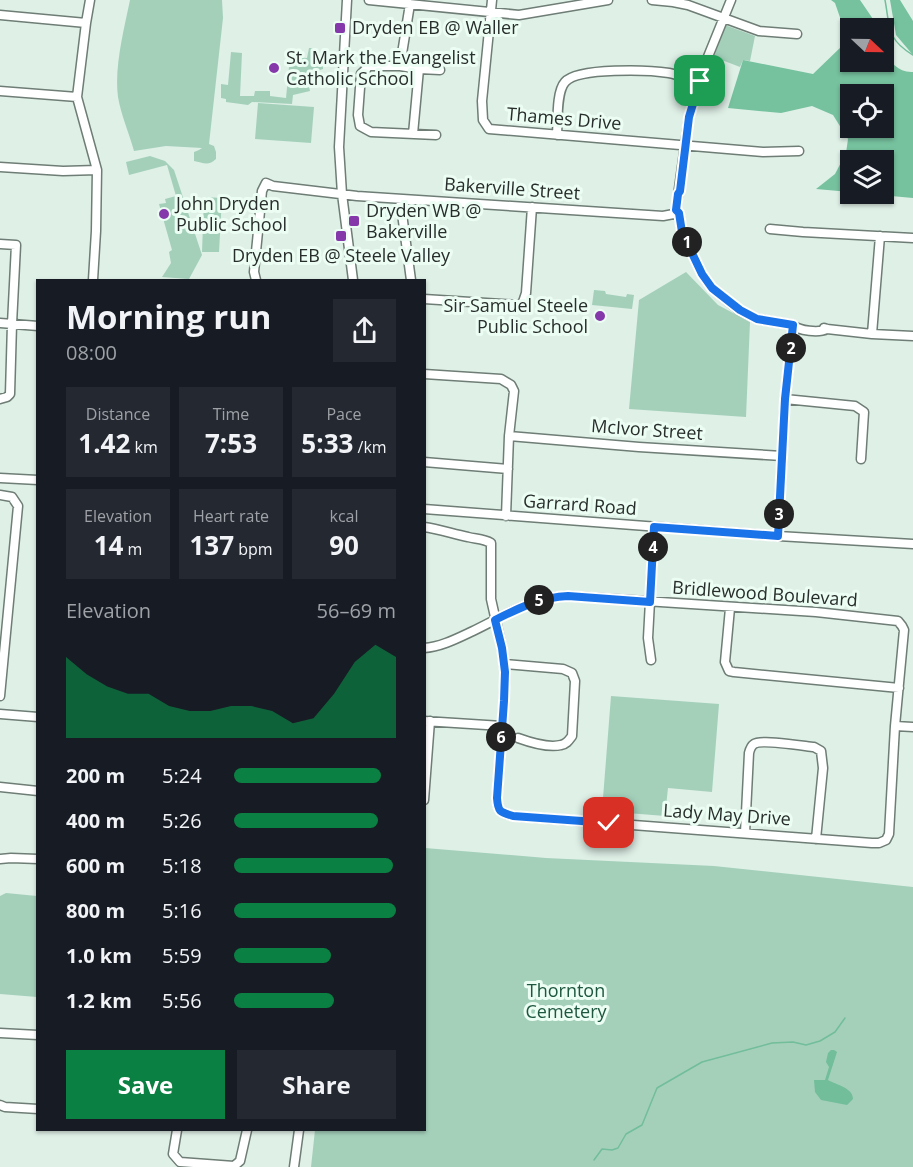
<!DOCTYPE html>
<meta charset="utf-8">
<style>
:root{--surface:#171b24;--page:#242831;--text:#f1f3f6;--muted:#9ea1a6;--accent:#0b8043}
body{margin:0;font-family:"Open Sans",sans-serif;background:var(--page);color:var(--text);height:100vh;display:flex;flex-direction:column;font-size:22px;white-space:nowrap}
*{box-sizing:border-box;margin:0}
p{font-size:20px;color:var(--muted)}
.icon{flex:none;width:33px;height:33px;fill:none;stroke:currentColor;stroke-width:2;stroke-linecap:round;stroke-linejoin:round}
.map{position:relative;flex:1;overflow:hidden}
.side{position:absolute;left:36px;top:279px;width:390px;height:852px;display:flex;flex-direction:column;background:var(--surface);border-radius:0px;box-shadow:0 2px 4px #0004}
.side>*{flex:none}
.needle{width:39px;rotate:112deg}
.controls{position:absolute;left:840px;top:18px;display:grid;gap:12px}
.controls a{display:grid;place-items:center;width:54px;height:54px;border-radius:0px;background:var(--surface);box-shadow:0 2px 4px #0004;font-size:30px}
.pin{position:absolute;display:grid;place-items:center;width:51px;height:51px;color:#fff;margin:-26px;border-radius:12px;box-shadow:0 3px 9px #0006}
.km{position:absolute;width:30px;height:30px;margin:-15px;border-radius:50%;background:#222;color:#fff;font-size:16px;line-height:30px;text-align:center}
.round{display:grid;place-items:center;flex:none;width:63px;height:63px;border-radius:0px;background:var(--page)}
.headline{display:flex;align-items:center;justify-content:space-between;height:102px;padding:0 30px}
h1{font-size:33px;font-weight:700;line-height:45px}
.figures{display:grid;grid-template-columns:repeat(3,1fr);gap:9px;height:102px;padding:6px 30px}
.figures div{display:grid;align-content:center;border-radius:0px;background:var(--page);text-align:center}
.figures b{font-size:26px;font-weight:700}
.figures small{font-size:16px;font-weight:400}
.figures p{font-size:16px}
.chart{height:168px;padding:12px 30px}
.chart p{display:flex;justify-content:space-between}
.chart svg{width:100%;height:108px;margin-top:6px;fill:var(--accent);opacity:.7}
.primary-button{display:flex;gap:12px;margin-top:auto;padding:12px 30px}
.primary-button a{flex:1;height:69px;border-radius:0px;background:var(--accent);color:#fff;font-size:24px;font-weight:700;line-height:69px;text-align:center}
.primary-button a+a{background:var(--page);color:var(--text)}
ul{padding:0 30px;list-style:none;font-size:20px}
li{display:grid;grid-template-columns:96px 72px 1fr;align-items:center;height:45px}
li i{height:15px;border-radius:8px;background:var(--accent)}
.map>svg:first-child{display:block}
</style>
<div class="map">
<svg width="913" height="1167" viewBox="0 0 913 1167">
<rect width="100%" height="100%" fill="#dff0e7"/>
<path fill="#a4d0ba" d="M130 0H222L223 18 209 144 214 146 216 152V159C209 166 203 163 194 161V152L199 150 202 148 166 146 134 151C129 133 121 115 118 97 114 68 124 29 130 0Z
M725 25 755 36 750 61 743 60 740 67 714 57Z
M309 48H313L314 56 318 57V60L323 62V69L314 72 306 73 310 91 293 95 292 104 252 102 248 105 226 102V99L221 98V84L228 85 231 52 242 53 240 96H254L255 91H270V96L286 98 290 57 307 58Z
M258 103 314 107 311 143 255 139Z
M150 156 165 161 174 170 202 255 189 279 162 277 171 263 169 252 172 250 159 204 166 203 165 199 176 196 167 165 129 175 126 162Z
M204 197 222 198 219 252H202Z
M686 272 718 305 750 322 746 417 629 409 639 300Z
M594 290 605 291 606 294 626 297 627 294 634 295 632 309 592 305Z
M611 696 719 704 712 792 668 788 665 816 602 811Z
M425 848 546 858 714 866 913 887V1167H311L315 1130H424Z
M6 893 37 896V997L0 994V896Z"/>
<path fill="#76c19e" fill-rule="evenodd" d="M831 0H860L873 19 876 28H850V62H884V50C889 62 899 73 913 72V198L869 194H884V160H850V192L816 189 835 174 846 153 848 139 833 115 812 106 781 113 728 108 743 60 813 74 842 46 845 32 835 3ZM850 94H884V128H850Z
M890 0H900L913 21V55L896 35Z"/>
<path fill="#72bd9a" d="M831 1050H834L837 1052 828 1080C837 1085 853 1088 853 1099L847 1105 821 1100 815 1092 814 1080H825L829 1067 826 1062 828 1053Z"/>
<g fill="none" stroke-linecap="round" stroke-linejoin="round">
<path stroke="#72bd9a" stroke-width="1.5" d="M885 0C890 26 886 39 913 55
M594 1160 602 1149 612 1150 618 1148 626 1134 642 1125 657 1088 702 1062 772 1043 793 1042 806 1045 820 1041 835 1032 845 1018"/>
<g stroke="#6e7d75" stroke-width="11">
<path id="minor" d="M90 0 86 23 77 97 97 170 96 231 93 280
M347 0 339 147 342 194 353 280
M369 0 519 15 608 0
M492 0 482 101 483 120 489 129 763 152 799 151
M652 0 673 2 688 5 759 31 797 34
M731 0 705 64 689 117 676 210 679 213 682 232 702 274 712 288 739 310 757 319 793 325C799 331 819 333 827 329
M0 15 86 23
M400 66 410 4
M0 91 77 97
M413 134 419 69
M436 135 371 132 360 126 358 115 361 74 369 66H400L419 69 440 70
M557 135C558 121 556 92 565 82 578 67 650 70 669 73 679 75 690 79 700 81
M0 167 63 171 97 170
M400 199 411 280
M770 229 803 232 913 238
M0 244 16 245 12 324 10 394 7 397 0 399
M256 280 254 272 262 191 266 183 273 186 357 196 663 216 679 213
M424 299 519 305 523 302 526 293 532 207
M0 323 38 326
M824 328 827 329 872 334 913 336
M872 334 880 236
M424 374 501 379 511 385 514 391 509 436 506 516
M785 399 855 406 864 412 861 459
M509 436 639 447 782 456
M424 462 508 469
M0 478 38 480
M0 495 12 497 18 506 0 696
M424 509 778 536 913 544
M424 527C439 529 453 534 468 537 476 539 484 539 491 543V599L502 648 505 672 504 701 497 798C498 812 500 812 513 816L872 843H879L886 840 889 834 895 726 904 630 902 626 898 621 816 612 568 596C533 597 504 616 473 631 458 638 441 647 424 648
M778 536 785 399 793 325
M730 608 725 662 729 671 734 672 899 688
M651 660 648 638 654 527
M504 664 563 669 572 673 575 681 572 736C569 740 567 744 561 745 549 748 529 742 518 738
M0 714 38 717
M424 721 502 726
M895 726 913 727
M0 787 38 791
M424 800 430 721
M745 833 749 753C750 749 751 746 754 744 761 739 804 746 814 747L821 751 823 768 816 839
M0 859 11 858 38 859
M0 1033 38 1035
M0 1105 5 1107 38 1109
M177 1130 173 1154 180 1162 234 1166 240 1161 247 1130
M294 1167 299 1130"/>
</g>
<use href="#minor" stroke="#fff" stroke-width="8"/>
</g>
<g fill="none" stroke-linecap="round" stroke-linejoin="round">
<g stroke="#fff" stroke-width="12">
<path id="route" d="M609 823 513 816C500 812 498 812 497 798L504 701 505 672 502 648 495 620C519 608 541 597 568 596L650 602 654 527 778 536 785 399 793 325 757 319 740 310 712 288 702 274 682 232 679 213 676 210 678 194 680 191 689 117 700 81"/>
</g>
<use href="#route" stroke="#1a73e8" stroke-width="8"/>
</g>
<g fill="#8538aa" stroke="#ecfdf4" stroke-width="2">
<rect x="334" y="22" width="12" height="12" rx="3"/>
<circle cx="274" cy="68" r="6"/>
<circle cx="164" cy="214" r="6"/>
<rect x="348" y="215" width="12" height="12" rx="3"/>
<rect x="335" y="230" width="12" height="12" rx="3"/>
<circle cx="600" cy="316" r="6"/>
</g>
<g text-anchor="middle" stroke-width="6" stroke-linejoin="round" paint-order="stroke">
<g font-size="18" fill="#282e2b" stroke="#ecfdf4" text-anchor="start">
<text x="352" y="34">Dryden EB @ Waller</text>
<text x="286" y="64">St. Mark the Evangelist<tspan x="286" dy="21">Catholic School</tspan></text>
<text x="176" y="210">John Dryden<tspan x="176" dy="21">Public School</tspan></text>
<text x="366" y="217">Dryden WB @<tspan x="366" dy="21">Bakerville</tspan></text>
<text x="341" y="262" text-anchor="middle">Dryden EB @ Steele Valley</text>
<text x="588" y="312" text-anchor="end">Sir Samuel Steele<tspan x="588" dy="21">Public School</tspan></text>
</g>
<g font-size="18" fill="#282e2b" stroke="#ecfdf4">
<text transform="translate(564 119) rotate(5)" y="6">Thames Drive</text>
<text transform="translate(512 189) rotate(4)" y="6">Bakerville Street</text>
<text transform="translate(647 430) rotate(4)" y="6">McIvor Street</text>
<text transform="translate(580 505) rotate(4)" y="6">Garrard Road</text>
<text transform="translate(765 594) rotate(4)" y="6">Bridlewood Boulevard</text>
<text transform="translate(727 815) rotate(4)" y="6">Lady May Drive</text>
</g>
<g font-size="18" fill="#1d573f" stroke="#ecfdf4">
<text x="566" y="997">Thornton<tspan x="566" dy="21">Cemetery</tspan></text>
</g>
</g>
</svg>
<div class="controls">
<a><svg class="needle" viewBox="-14 -14 28 28"><path d="M0-13l5 13h-10z" fill="#e53935"/><path d="M0 13l5-13h-10z" fill="#9ea1a6"/></svg></a>
<a><svg class="icon" aria-label="locate" viewBox="0 0 24 24"><circle cx="12" cy="12" r="6"/><path d="M12 2v4M12 18v4M2 12h4M18 12h4"/></svg></a>
<a><svg class="icon" aria-label="layers" viewBox="0 0 24 24"><path d="M12 4l9 5-9 5-9-5zM3 14l9 5 9-5"/></svg></a>
</div>
<div class="pin" style="left:700px;top:81px;background:#1e9e55"><svg class="icon" aria-label="arrive" viewBox="0 0 24 24"><path d="M6 21V4h12l-3 4 3 4H6"/></svg></div>
<div class="pin" style="left:609px;top:823px;background:#d93025"><svg class="icon" aria-label="check" viewBox="0 0 24 24"><path d="M5 12l5 5 9-10"/></svg></div>
<b class="km" style="left:687px;top:242px">1</b>
<b class="km" style="left:791px;top:348px">2</b>
<b class="km" style="left:779px;top:514px">3</b>
<b class="km" style="left:653px;top:547px">4</b>
<b class="km" style="left:539px;top:600px">5</b>
<b class="km" style="left:501px;top:737px">6</b>
<section class="side">
<div class="headline"><div><h1>Morning run</h1><p>08:00</p></div><a class="round"><svg class="icon" aria-label="share" viewBox="0 0 24 24"><path d="M12 15V3M7 8l5-5 5 5M5 13v7h14v-7"/></svg></a></div>
<div class="figures">
<div><p>Distance</p><b>1.42<small> km</small></b></div>
<div><p>Time</p><b>7:53</b></div>
<div><p>Pace</p><b>5:33<small> /km</small></b></div>
</div>
<div class="figures">
<div><p>Elevation</p><b>14<small> m</small></b></div>
<div><p>Heart rate</p><b>137<small> bpm</small></b></div>
<div><p>kcal</p><b>90</b></div>
</div>
<div class="chart"><p><span>Elevation</span>56–69 m</p>
<svg viewBox="0 0 160 44" preserveAspectRatio="none"><path d="M0 44V11L10 18L20 23L30 26L40 26L50 31L60 33L70 33L80 31L90 31L100 33L110 38L120 36L130 26L140 13L150 6L160 11V44z"/></svg>
</div>
<ul>
<li><b>200 m</b>5:24<i style="width:91%"></i></li>
<li><b>400 m</b>5:26<i style="width:89%"></i></li>
<li><b>600 m</b>5:18<i style="width:98%"></i></li>
<li><b>800 m</b>5:16<i style="width:100%"></i></li>
<li><b>1.0 km</b>5:59<i style="width:60%"></i></li>
<li><b>1.2 km</b>5:56<i style="width:62%"></i></li>
</ul>
<div class="primary-button"><a>Save</a><a>Share</a></div>
</section>
</div>
